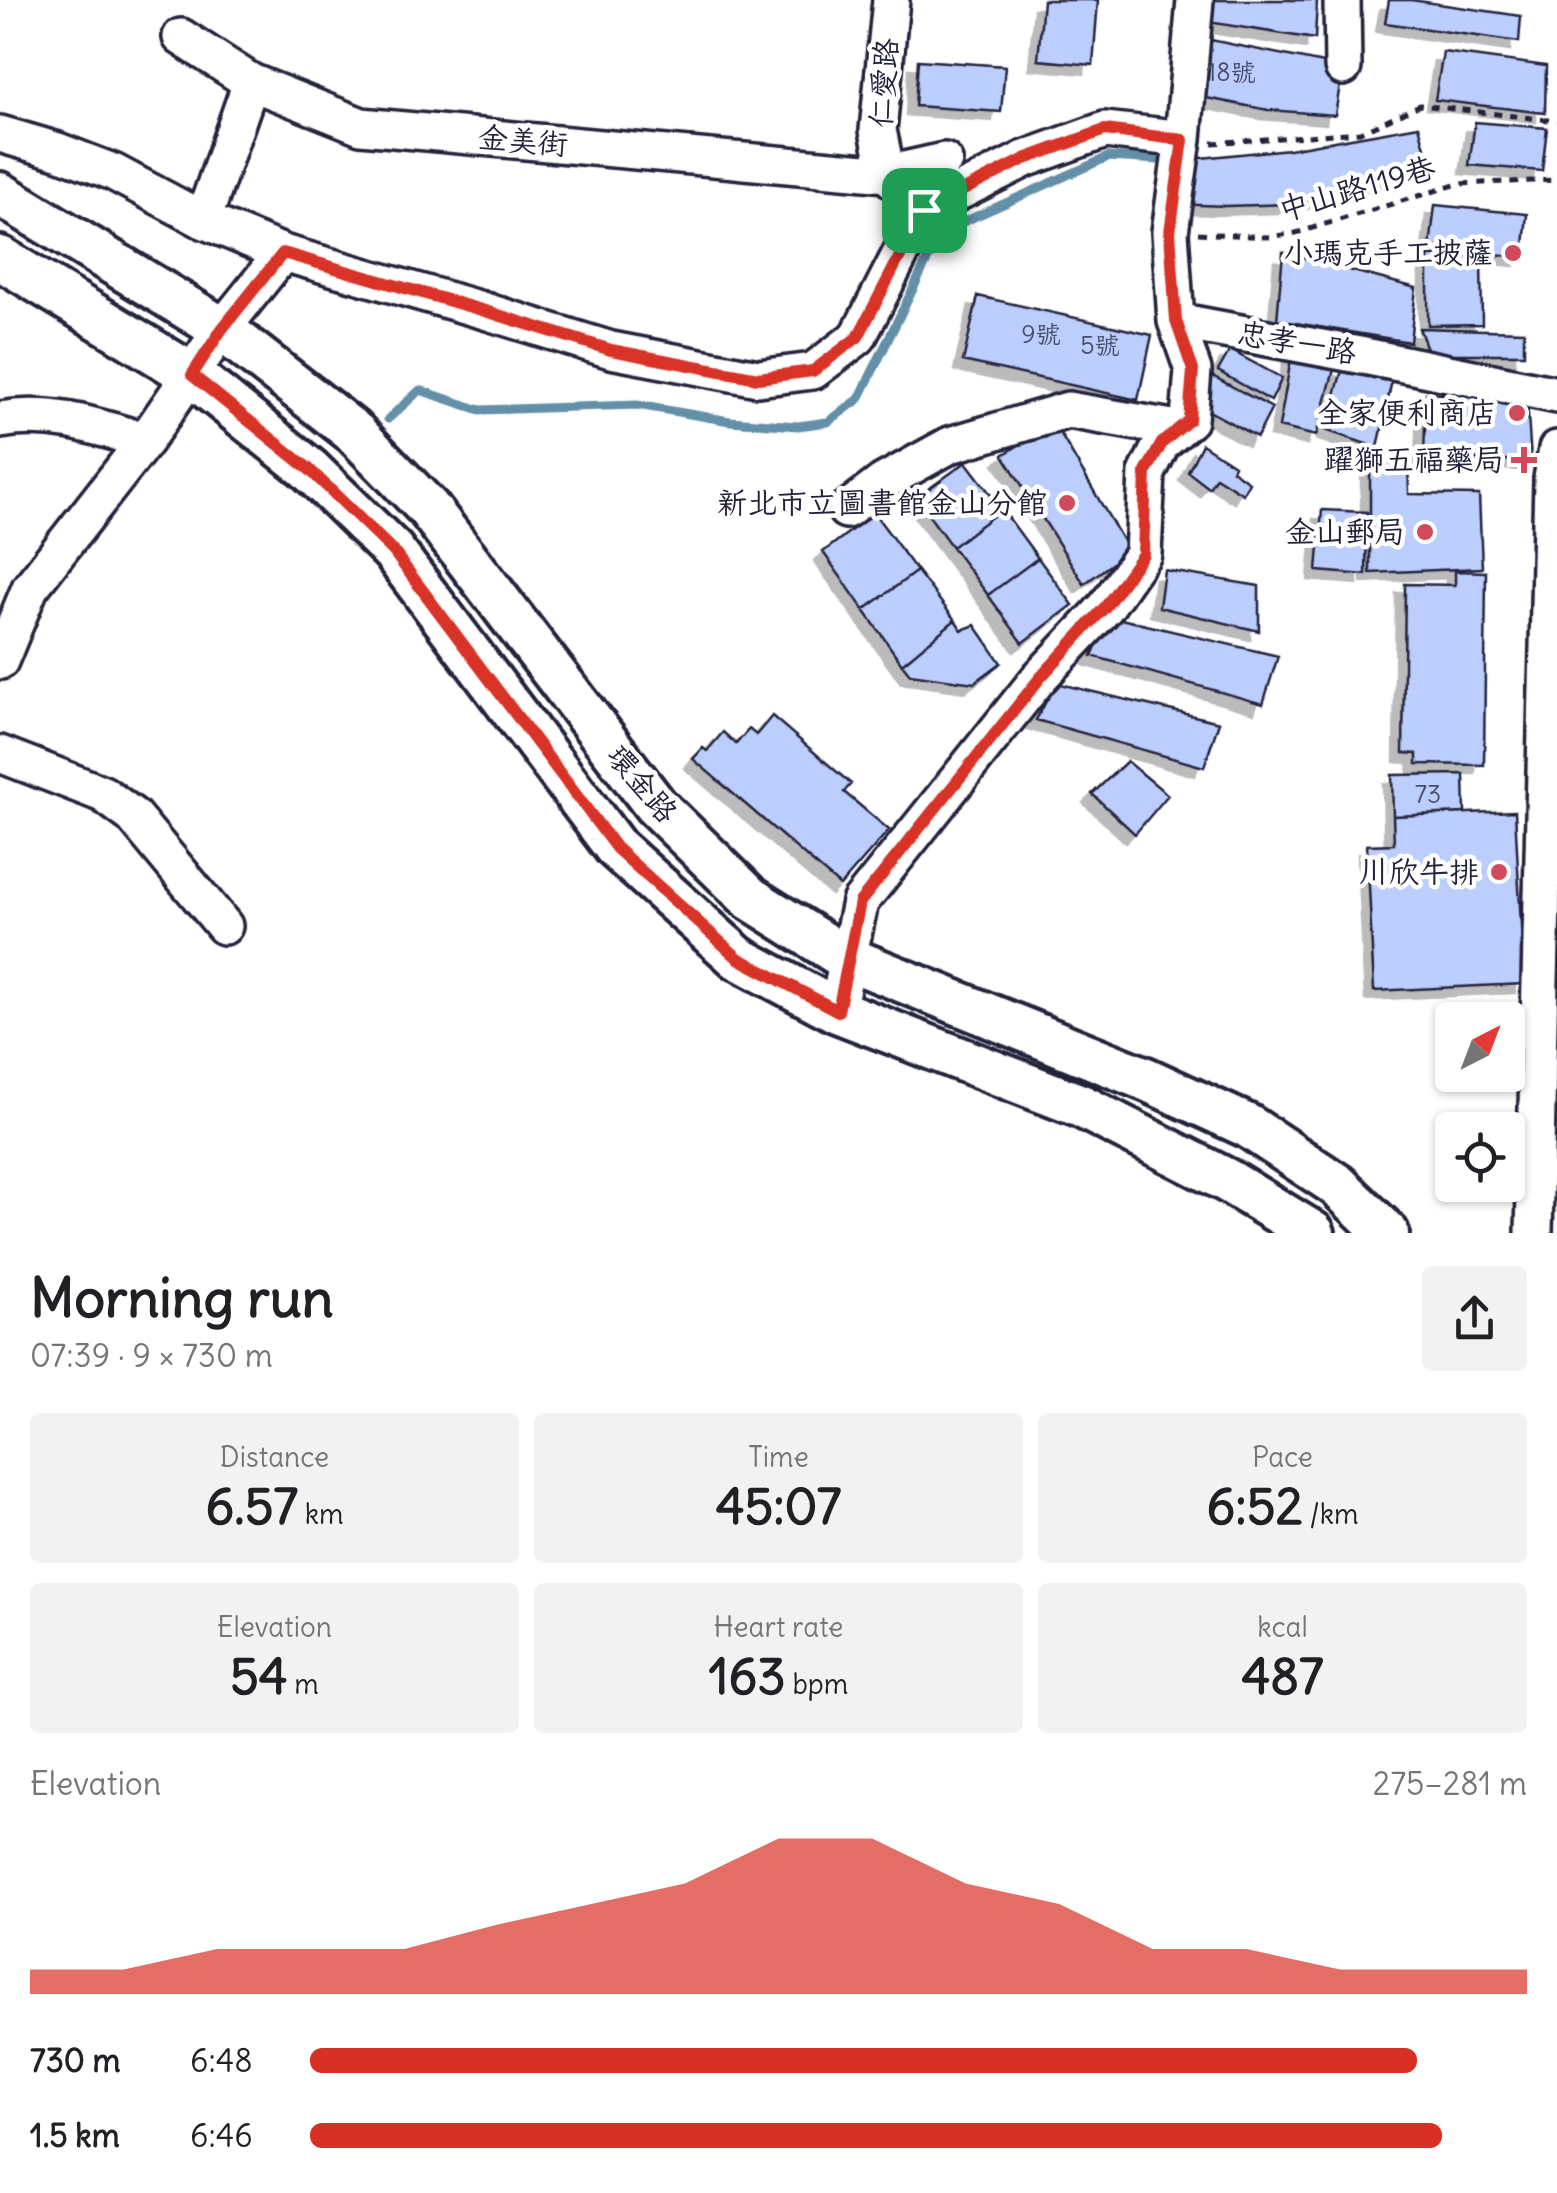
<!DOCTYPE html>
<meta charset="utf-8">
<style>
:root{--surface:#fff;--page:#f2f2f2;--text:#202124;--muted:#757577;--accent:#d93025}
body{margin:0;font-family:Delius,"LXGW WenKai TC",sans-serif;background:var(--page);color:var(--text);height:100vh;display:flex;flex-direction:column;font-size:38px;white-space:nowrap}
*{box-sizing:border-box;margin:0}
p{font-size:32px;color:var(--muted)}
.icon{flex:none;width:55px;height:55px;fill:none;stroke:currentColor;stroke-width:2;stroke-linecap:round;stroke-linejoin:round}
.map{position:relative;height:1233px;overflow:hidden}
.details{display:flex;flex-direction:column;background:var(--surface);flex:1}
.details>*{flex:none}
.needle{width:65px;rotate:42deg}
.fabs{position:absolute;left:1435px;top:1002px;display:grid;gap:20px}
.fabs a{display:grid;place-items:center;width:90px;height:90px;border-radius:10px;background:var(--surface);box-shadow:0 2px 8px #0004;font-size:50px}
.pin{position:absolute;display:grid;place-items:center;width:85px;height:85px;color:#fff;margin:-42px;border-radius:20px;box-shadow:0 5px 15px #0006}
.round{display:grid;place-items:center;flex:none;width:105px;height:105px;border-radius:10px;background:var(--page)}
.head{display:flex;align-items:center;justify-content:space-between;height:170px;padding:0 30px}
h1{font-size:55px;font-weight:700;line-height:75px}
.figures{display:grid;grid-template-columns:repeat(3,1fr);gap:15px;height:170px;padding:10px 30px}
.figures div{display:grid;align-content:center;border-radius:10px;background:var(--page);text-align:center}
.figures b{font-size:50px;font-weight:700}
.figures small{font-size:28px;font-weight:400}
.figures p{font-size:28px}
.chart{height:280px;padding:20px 30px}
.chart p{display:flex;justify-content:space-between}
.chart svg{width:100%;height:180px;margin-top:10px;fill:var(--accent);opacity:.7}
ul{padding:0 30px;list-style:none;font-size:32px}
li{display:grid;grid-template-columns:160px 120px 1fr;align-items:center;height:75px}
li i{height:25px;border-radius:12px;background:var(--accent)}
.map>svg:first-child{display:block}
</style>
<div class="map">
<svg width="1557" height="1233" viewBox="0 0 1557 1233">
<defs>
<filter id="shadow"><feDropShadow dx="-9" dy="9" stdDeviation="0" flood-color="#0004"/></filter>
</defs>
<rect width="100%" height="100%" fill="#fff"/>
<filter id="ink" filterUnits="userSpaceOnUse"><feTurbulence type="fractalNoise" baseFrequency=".01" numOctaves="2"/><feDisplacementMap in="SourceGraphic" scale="20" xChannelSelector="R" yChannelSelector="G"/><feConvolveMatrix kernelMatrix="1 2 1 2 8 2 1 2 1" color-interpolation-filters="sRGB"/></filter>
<g filter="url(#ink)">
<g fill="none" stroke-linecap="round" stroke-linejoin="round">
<path stroke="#6490a8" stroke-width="9" d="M388 419 420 390 480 410 637 405 730 421 798 426 828 422 859 399 941 232 1108 157 1159 160"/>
</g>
<path fill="#bbcefe" stroke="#22223b" stroke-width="2.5" filter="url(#shadow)" d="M1043 0H1098L1093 65 1038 60Z
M1186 0H1317L1315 39 1183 18Z
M1389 0H1411L1521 16 1519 42 1385 23Z
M1201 38 1343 67 1335 115 1268 110 1196 96Z
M1443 52 1546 66 1545 113 1435 100Z
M918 60 1005 66 1001 112 915 106Z
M1475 122 1547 128 1542 171 1469 165Z
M1419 126 1431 169 1363 185 1327 198 1289 204 1226 206 1173 204 1182 160 1289 149Z
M1435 205 1527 214 1523 257 1430 247Z
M1283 252 1416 288 1410 342 1277 320Z
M1428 256H1481L1482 324 1428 325Z
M978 296 1152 335 1138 400 963 361Z
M1419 328 1524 331V354H1429Z
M1230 350 1282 378 1271 401 1218 371Z
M1292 353 1336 362 1316 436 1279 427Z
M1343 367 1392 380 1378 448 1325 430Z
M1205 372 1272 408 1257 437 1198 405Z
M1426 393 1527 399 1531 461 1424 457Z
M1054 423 1129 551 1084 584 1003 455Z
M1202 444 1234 465 1232 470 1249 482 1243 494 1216 477 1209 488 1188 472Z
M1370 459H1408L1409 494 1479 495 1482 568 1370 573Z
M966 462 1002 509 952 547 916 498Z
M1002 509 1038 558 988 595 952 547Z
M1322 510 1367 512 1366 575 1317 571Z
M874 513 917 571 864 610 823 552Z
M1038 558 1073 605 1023 643 988 595Z
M1164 570 1259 586V631L1159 607Z
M917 571 955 620 902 664 864 610Z
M1455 571 1486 572 1484 765 1417 764V754L1403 753 1405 584 1455 585Z
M1108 616 1278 656 1263 704 1092 656Z
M955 620 962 630 975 625 1001 663 974 683 910 674 902 664Z
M1056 683 1219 722 1204 767 1036 720Z
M772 716 851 784 844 792 889 830 840 886 693 759 703 748 707 751 723 732 736 744 749 729 756 735Z
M1127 761 1168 795 1135 834 1092 794Z
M1464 774 1465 813 1393 816 1392 775Z
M1515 811 1524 984 1374 991 1367 845 1394 844 1393 816Z"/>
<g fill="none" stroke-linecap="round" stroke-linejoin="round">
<g stroke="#22223b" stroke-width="42">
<path id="minor" d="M891 0 878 130 887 174 901 188
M1195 0 1183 139 1170 232 1176 321 1359 355 1557 395
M1342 0 1343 67
M181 37 251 82 361 126 887 174 944 161
M0 134 58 151 113 172 203 220 283 253
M203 220 251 82
M0 420C52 411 95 426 145 441
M846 510 883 482 950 445 1068 410 1178 429
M0 661 30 588 145 441 222 329 283 253 485 311 611 350 758 378 813 371 858 337 923 210 1025 159 1105 130 1183 139
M0 754 103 794 133 816 224 926
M837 1011 860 902 1039 678 1106 607 1143 554 1147 473 1162 443 1189 420 1193 370 1176 321
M1534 1233 1552 479 1557 449"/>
</g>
<g stroke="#22223b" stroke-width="50">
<path id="major" d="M0 194 222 329 355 433 428 508 655 805 750 898 842 956 1148 1080 1248 1126 1337 1185 1387 1233
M0 258 192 375 309 469 393 551 616 848 738 958 837 1011 1081 1106 1228 1181 1313 1233"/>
</g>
<path stroke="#22223b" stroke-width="5" stroke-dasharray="8 8" stroke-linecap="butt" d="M1212 143 1360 132 1420 105 1557 121
M1198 233 1268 237 1296 233 1458 184 1557 180"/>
<use href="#minor" stroke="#fff" stroke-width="35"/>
<use href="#major" stroke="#fff" stroke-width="42"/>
</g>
</g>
<g fill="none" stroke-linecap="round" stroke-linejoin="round" filter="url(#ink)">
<g stroke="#fff" stroke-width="20">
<path id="route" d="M1105 130 1183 140 1170 232 1176 321 1193 370 1189 420 1162 443 1146 472 1143 554 1106 606 1040 678 860 902 838 1011 738 958 616 848 393 551 309 469 192 375 222 329 283 253 485 311 611 350 758 378 813 371 858 337 924 210 1025 159Z"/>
</g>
<use href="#route" stroke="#d93025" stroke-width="12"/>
</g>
<g fill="#d1495b" stroke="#fff" stroke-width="4">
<circle cx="1513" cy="253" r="10"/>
<circle cx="1517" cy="413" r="10"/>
<path d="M1519 445h10v10h10v10h-10v10h-10v-10h-10v-10h10z"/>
<circle cx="1067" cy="503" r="10"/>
<circle cx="1425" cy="532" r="10"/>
<circle cx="1499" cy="872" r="10"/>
</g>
<g text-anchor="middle" stroke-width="9" stroke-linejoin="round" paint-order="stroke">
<g font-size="25" fill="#484d6c">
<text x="1231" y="81">18號</text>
<text x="1041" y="343">9號</text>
<text x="1100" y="354">5號</text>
<text x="1428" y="803">73</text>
</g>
<g font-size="30" fill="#22223b" stroke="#fff">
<text transform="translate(884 83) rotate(-86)" y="10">仁愛路</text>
<text transform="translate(523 141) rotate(5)" y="10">金美街</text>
<text transform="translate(1357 189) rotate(-16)" y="10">中山路119巷</text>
<text transform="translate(1297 343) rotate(10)" y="10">忠孝一路</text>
<text transform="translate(642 784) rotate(50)" y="10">環金路</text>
</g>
<g font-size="30" fill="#22223b" stroke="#fff" text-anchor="end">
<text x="1493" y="263">小瑪克手工披薩</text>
<text x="1497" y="423">全家便利商店</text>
<text x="1504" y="470">躍獅五福藥局</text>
<text x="1047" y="513">新北市立圖書館金山分館</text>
<text x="1405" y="542">金山郵局</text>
<text x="1479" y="882">川欣牛排</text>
</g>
</g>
</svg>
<div class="fabs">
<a><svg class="needle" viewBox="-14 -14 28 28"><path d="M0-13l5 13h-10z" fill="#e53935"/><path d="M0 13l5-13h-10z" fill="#757577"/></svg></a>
<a><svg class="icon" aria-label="locate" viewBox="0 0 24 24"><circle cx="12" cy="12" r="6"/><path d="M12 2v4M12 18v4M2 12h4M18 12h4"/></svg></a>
</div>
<div class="pin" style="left:924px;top:210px;background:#1e9e55"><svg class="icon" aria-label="arrive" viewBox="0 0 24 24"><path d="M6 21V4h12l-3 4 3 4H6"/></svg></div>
</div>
<section class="details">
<div class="head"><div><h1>Morning run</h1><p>07:39 · 9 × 730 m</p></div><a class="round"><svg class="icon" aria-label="share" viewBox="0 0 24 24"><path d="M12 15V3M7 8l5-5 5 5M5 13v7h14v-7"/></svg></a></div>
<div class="figures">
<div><p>Distance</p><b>6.57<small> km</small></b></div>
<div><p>Time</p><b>45:07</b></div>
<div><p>Pace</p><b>6:52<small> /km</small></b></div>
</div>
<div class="figures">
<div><p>Elevation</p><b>54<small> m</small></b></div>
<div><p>Heart rate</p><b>163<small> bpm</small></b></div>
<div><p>kcal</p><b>487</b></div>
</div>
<div class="chart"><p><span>Elevation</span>275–281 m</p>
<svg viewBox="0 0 160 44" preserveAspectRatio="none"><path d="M0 44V38L10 38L20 33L30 33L40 33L50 27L60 22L70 17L80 6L90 6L100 17L110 22L120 33L130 33L140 38L150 38L160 38V44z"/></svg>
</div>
<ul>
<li><b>730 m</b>6:48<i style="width:91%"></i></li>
<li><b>1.5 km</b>6:46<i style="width:93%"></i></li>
</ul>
</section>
